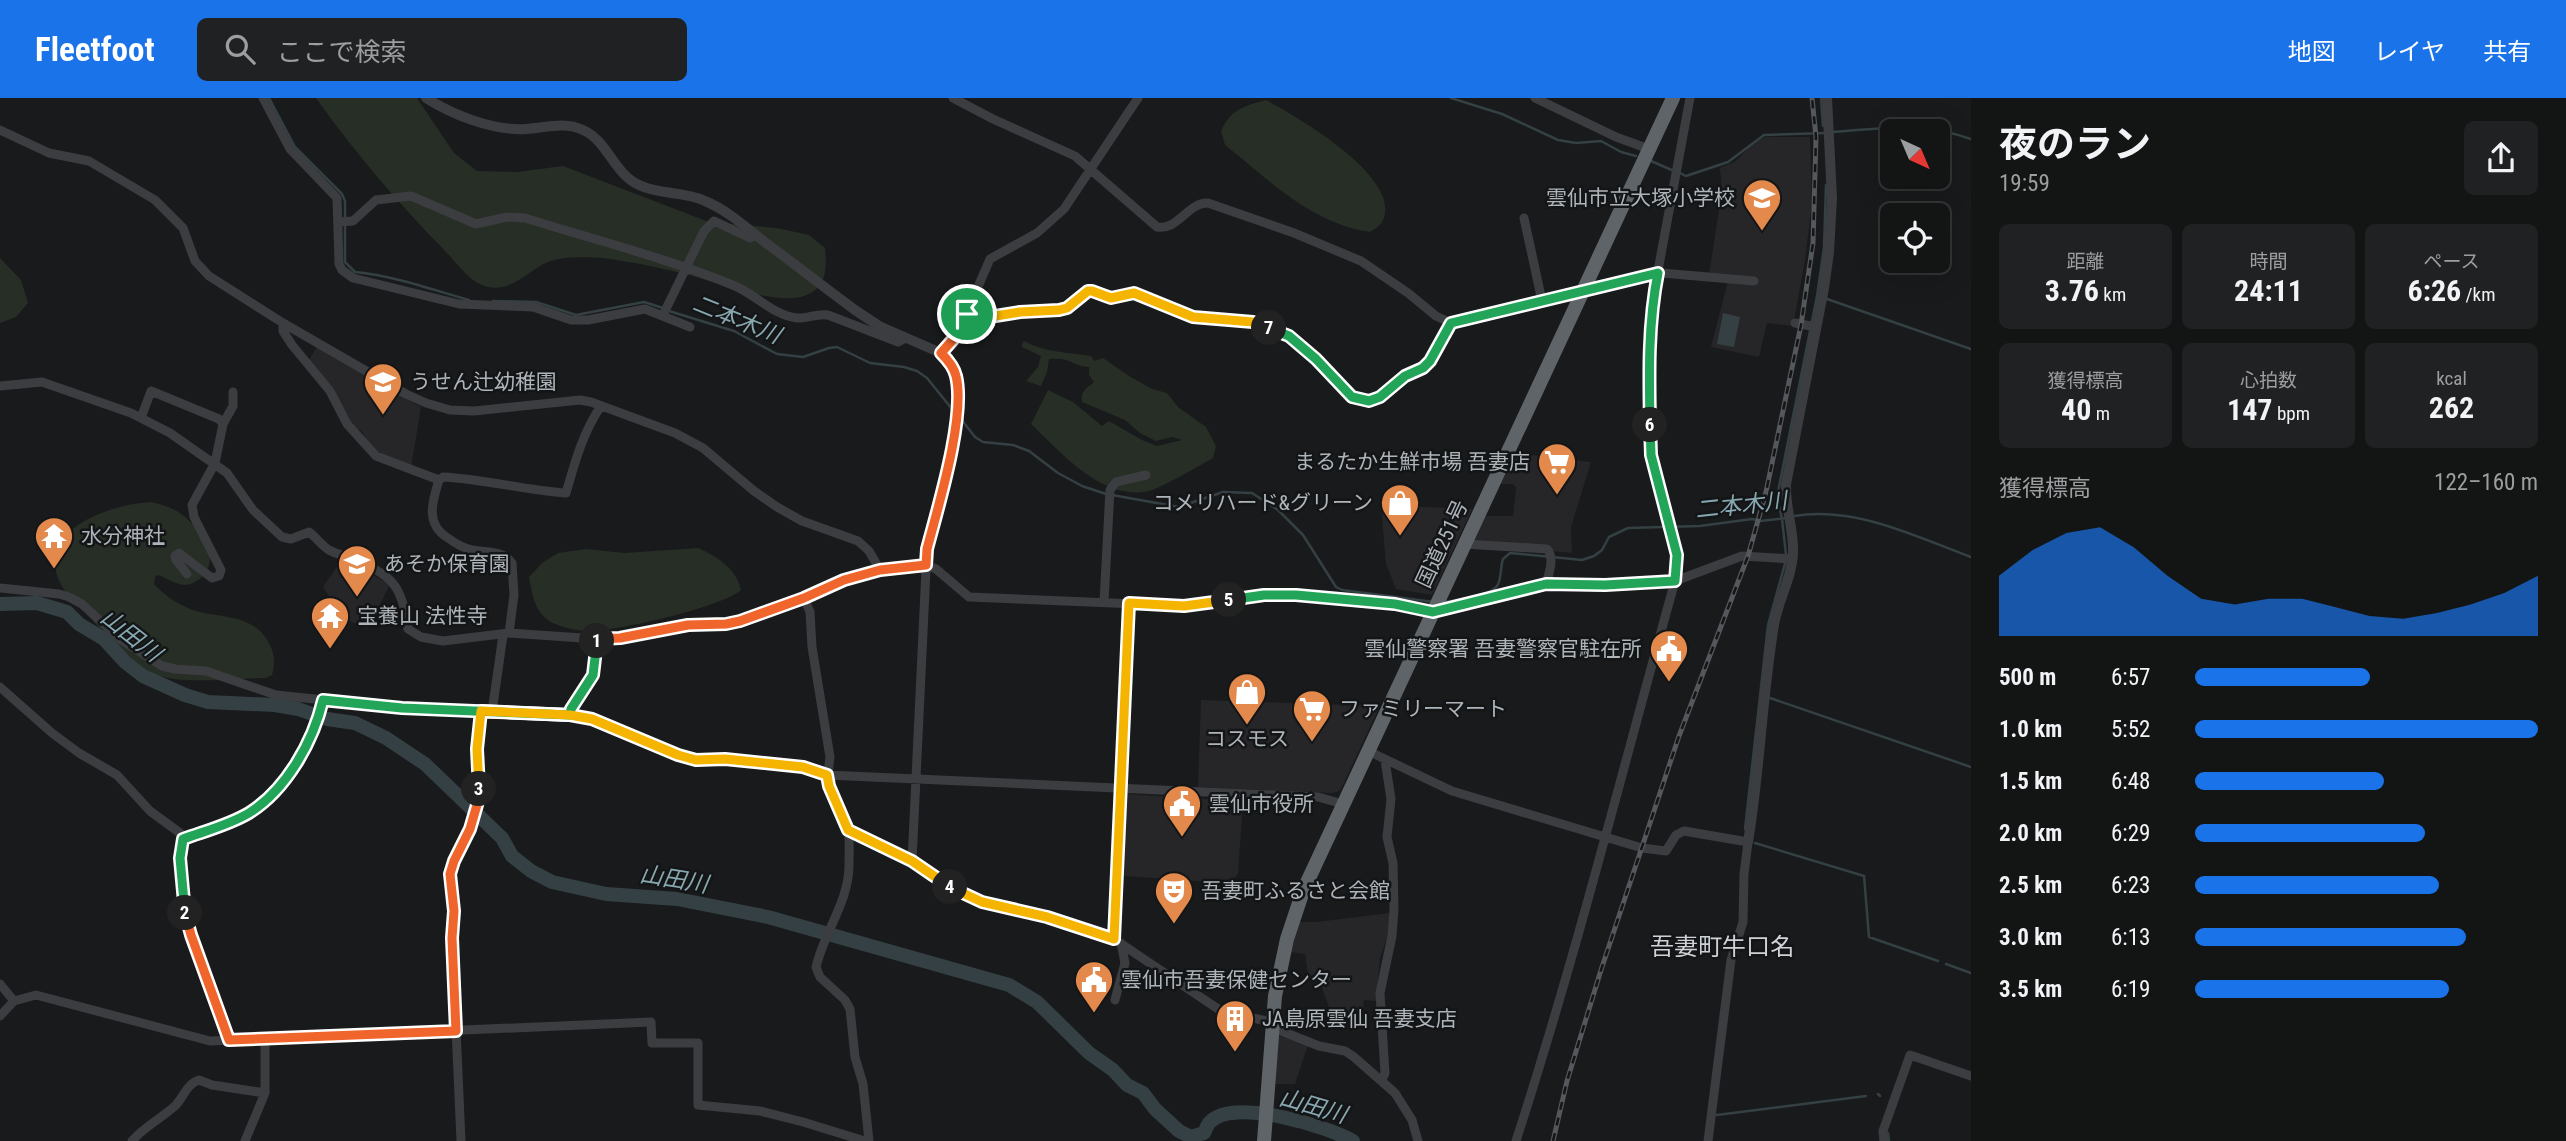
<!DOCTYPE html>
<html lang="ja">
<meta charset="utf-8">
<style>
:root{--surface:#131414;--page:#202122;--text:#f1f3f6;--muted:#9d9ea0;--line:#323334;--accent:#1a73e8}
body{margin:0;font-family:"Roboto Condensed","Noto Sans JP",sans-serif;background:var(--page);color:var(--text);height:100vh;display:flex;flex-direction:column;font-size:26px;white-space:nowrap}
*{box-sizing:border-box;margin:0}
p{font-size:23px;color:var(--muted)}
.icon{flex:none;width:38px;height:38px;fill:none;stroke:currentColor;stroke-width:2;stroke-linecap:round;stroke-linejoin:round}
.map{position:relative;flex:1;overflow:hidden}
.sheet{display:flex;flex-direction:column;background:var(--surface);width:595px}
.sheet>*{flex:none}
.needle{width:46px;rotate:136deg}
.buttons{position:absolute;left:1880px;top:21px;display:grid;gap:14px}
.buttons a{display:grid;place-items:center;width:70px;height:70px;border-radius:10px;background:var(--surface);box-shadow:0 7px 28px #0002,0 0 0 2px var(--line);font-size:35px}
.pin{position:absolute;display:grid;place-items:center;width:60px;height:60px;color:#fff;margin:-30px;border:4px solid #fff;border-radius:50%;box-shadow:0 2px 7px #0007}
.km{position:absolute;width:35px;height:35px;margin:-18px;border-radius:50%;background:#222;color:#fff;font-size:19px;line-height:35px;text-align:center}
.round{display:grid;place-items:center;flex:none;width:74px;height:74px;border-radius:10px;background:var(--page)}
.headline{display:flex;align-items:center;justify-content:space-between;height:119px;padding:0 28px}
h1{font-size:38px;font-weight:700;line-height:52px}
.figures{display:grid;grid-template-columns:repeat(3,1fr);gap:10px;height:119px;padding:7px 28px}
.figures div{display:grid;align-content:center;border-radius:10px;background:var(--page);text-align:center}
.figures b{font-size:30px;font-weight:700}
.figures small{font-size:19px;font-weight:400}
.figures p{font-size:19px}
.chart{height:196px;padding:14px 28px}
.chart p{display:flex;justify-content:space-between}
.chart svg{width:100%;height:126px;margin-top:7px;fill:var(--accent);opacity:.7}
ul{padding:0 28px;list-style:none;font-size:23px}
li{display:grid;grid-template-columns:112px 84px 1fr;align-items:center;height:52px}
li i{height:18px;border-radius:9px;background:var(--accent)}
header{display:flex;align-items:center;gap:42px;box-sizing:border-box;height:98px;padding:0 35px;background:var(--accent);color:#fff}
header strong{font-size:33px}
nav{display:flex;gap:38px;margin-inline-start:auto;font-size:24px}
.search{width:490px;height:63px;background:var(--page);display:flex;align-items:center;gap:18px;box-sizing:border-box;padding:0 24px;border-radius:10px;color:var(--muted);font-size:26px}
main{display:flex;flex:1;min-height:0}
.map>svg:first-child{display:block}
</style>
<header>
<strong>Fleetfoot</strong>
<div class="search"><svg class="icon" aria-label="search" viewBox="0 0 24 24"><circle cx="10" cy="10" r="6"/><path d="M15 15l6 6"/></svg>ここで検索</div>
<nav><a>地図</a><a>レイヤ</a><a>共有</a></nav>
</header>
<main>
<div class="map">
<svg width="1971" height="1043" viewBox="0 0 1971 1043">
<rect width="100%" height="100%" fill="#191a1b"/>
<path fill="#262628" d="M1765 39H1810L1812 105 1805 162 1793 228 1767 225 1759 259 1711 249 1729 179 1709 176 1722 93 1720 70 1736 63 1752 46Z
M317 249 421 309 411 370 383 359 370 348 362 334 350 326 334 291 309 262Z
M1514 355 1591 364 1571 429 1572 455 1470 445 1483 418H1513L1516 389 1513 386H1500Z
M1381 407 1472 411 1432 497 1396 491 1386 466Z
M342 461 390 486 368 531 340 519 338 512 323 489Z
M1201 602 1376 608 1378 612 1341 691 1337 694 1332 695 1198 689Z
M1127 696 1239 703 1243 705 1238 776 1230 785 1123 778Z
M1390 815 1388 837 1380 860 1376 903 1364 902 1363 913 1350 912 1348 916 1334 923 1318 879 1308 877 1305 856 1289 854 1298 824H1316Z
M1276 937 1308 947 1295 986H1275Z"/>
<path fill="#262e26" d="M316 0H417L454 55 477 73 517 74 563 68 709 124 777 130 809 137 825 150C827 171 827 190 804 198 776 208 714 183 685 176 664 171 643 166 622 163 602 159 567 157 548 164 526 173 507 202 476 184 465 177 455 163 446 154 399 106 354 54 316 0Z
M1266 2C1296 18 1406 81 1382 124 1380 128 1374 131 1370 134 1311 125 1270 83 1225 47L1221 33C1231 11 1244 8 1266 2Z
M0 160 21 182 28 205 16 219 0 225Z
M1024 243C1046 255 1068 254 1091 258L1094 263 1103 260 1129 278 1152 291 1167 295 1178 309 1206 329 1216 348 1213 360C1199 368 1157 393 1144 394 1100 400 1060 354 1031 326L1048 292 1073 304 1102 328 1109 323 1142 342 1157 348 1182 342 1172 339 1156 343 1140 335 1125 322 1082 304C1080 293 1087 290 1094 284L1089 277V269C1070 267 1071 259 1049 261L1047 274 1041 288 1026 283 1038 269 1041 258 1022 249V246Z
M150 404C160 406 171 409 180 415 198 428 222 457 203 478 198 483 191 487 184 487 176 486 166 480 158 477L155 479 154 486C165 498 180 508 196 513 223 520 255 517 269 545 275 556 275 566 272 577L266 580C238 580 181 587 157 577 127 564 89 517 65 493 27 436 105 407 150 404Z
M698 450C718 459 736 470 741 492 723 509 611 535 584 533 575 532 555 528 548 522 534 512 532 495 529 479L542 465 558 455 586 451 624 455Z"/>
<path fill="#344043" d="M1723 215 1740 219 1734 249 1717 246Z"/>
<g fill="none" stroke-linecap="round" stroke-linejoin="round">
<path stroke="#344043" stroke-width="2.5" d="M269 0 295 49 342 96 345 103V121
M1451 0 1502 16 1558 42 1576 45 1601 43 1621 54 1636 58
M1821 0 1823 28
M1833 34C1882 30 1923 24 1971 41
M1651 63 1674 73
M1680 75 1686 78 1728 64 1764 37 1826 35
M345 127V164L355 174C395 178 430 191 469 202
M1827 201 1971 251
M493 203 536 204 576 217 644 204 663 210
M669 213 734 233 777 256 803 259 829 250 837 249 870 265 904 269 917 273 927 280 952 311
M961 321 975 339 983 344 1013 347 1029 353 1058 375 1082 388 1106 396
M1112 397 1179 409 1223 394 1252 395 1278 412 1303 437 1336 489 1342 492 1434 504
M1794 418C1856 408 1914 438 1971 459
M1786 457 1782 421 1777 399 1817 198 1824 150 1826 87
M1444 504C1456 502 1491 498 1497 488 1502 481 1500 469 1503 461L1510 455 1582 462 1594 458 1602 452 1609 439 1628 430 1700 428 1752 421 1761 423 1787 420
M1770 600 1971 669
M1745 731 1768 527 1786 462
M1755 745 1864 778 1869 839 1938 863
M1946 866 1971 875
M1878 996 1880 998
M1717 1017 1866 998
M1888 1035 1889 1043"/>
<path stroke="#344043" stroke-width="14" d="M0 506 37 505 67 514 79 526 104 541 125 564 143 578 185 597 208 604 275 607 298 611 327 621 355 625 386 640 425 666 502 740 512 758 531 773 552 784 606 796 677 801 768 819 1009 887 1037 904 1089 955 1113 972 1127 987 1143 995 1155 1011 1179 1033 1191 1039 1204 1035C1205 1033 1208 1026 1209 1025 1232 998 1328 1029 1353 1043"/>
<path stroke="#3b3d40" stroke-width="9" d="M263 0 290 51 337 100 339 166 342 172 353 180 459 206 533 209 571 222H588L645 211 690 229
M953 0 993 21 1075 58 1157 129C1178 133 1188 104 1208 105L1294 135 1361 163 1408 195 1436 218 1451 225 1662 175 1754 183
M1535 0 1616 39 1649 51
M0 32 49 55 89 63 155 102 183 130 195 163 209 178 283 225 406 296 426 305 450 312 474 313 580 302 591 304 675 335 703 350 754 393 777 409 802 423 858 443 869 453 880 472
M1524 120 1542 203
M338 124 353 123 376 102 411 98 476 126 507 119 525 120C595 142 667 160 735 188 756 197 773 217 797 220 807 221 817 215 828 217L898 244 905 240
M967 216 983 220 1020 214 1059 212 1067 210 1088 193 1111 200 1134 195 1193 219 1253 224 1289 238 1316 261 1352 299 1361 302 1380 299 1405 278 1423 270 1430 263 1451 225
M663 217 704 133 714 123 750 140 756 137
M283 225V233L292 247 330 293 347 326 376 358 439 382C432 404 425 426 448 440 456 446 463 450 472 452 487 455 503 452 512 465L514 497 509 535
M1795 225 1816 229
M0 288 42 284 131 315 170 335 227 375 253 412 282 439 291 441 309 434C316 439 321 447 329 452 336 456 343 457 350 460 394 478 401 486 408 531L421 539 443 543 509 535 597 541 620 540 689 527 726 526 740 523 804 500 844 482 880 472 926 467 936 471 969 499 1184 508 1264 497H1296L1395 506 1433 514 1546 486 1606 487 1675 483 1742 458 1793 461
M141 320 151 293 219 321 223 326 215 365 192 407 194 419 221 472 219 478 212 480 179 455 175 458 176 462 187 476
M223 326 233 308V294
M439 382 443 379C484 381 524 392 566 395 575 364 583 334 601 308
M1464 446 1547 451C1555 460 1549 475 1546 486
M0 490 59 496 69 499 82 506 121 542 162 568 175 571 206 573 276 597 402 610 570 617C613 625 650 652 693 661 703 663 715 660 725 661 758 662 797 664 827 677L1318 699 1343 706
M804 500 810 514 812 549 830 659C824 695 840 700 848 732 850 741 849 754 849 765 850 802 824 834 816 869L820 879 845 902 850 911 855 959 863 986 869 1043
M1104 504 1110 392 1116 384 1146 377
M0 589 52 635 79 655 117 677 150 713 180 735 183 741 180 760 183 806 191 837 230 942
M492 614 503 537
M570 617 571 611C590 581 596 578 597 541
M1368 653 1452 693 1642 750 1666 753 1676 737 1684 733 1748 744 1744 776 1743 824 1731 862 1708 1043
M848 732 912 763 952 791 967 798 1099 835 1114 841 1221 913 1271 924
M183 741C205 733 229 727 249 715 286 692 313 644 323 602
M912 763 927 451 957 323 955 275 941 255 957 237 990 161 1037 135 1064 111 1138 0
M1114 841 1129 505
M0 886 14 903
M1115 902 1125 865 1121 845
M0 918 14 903 36 897 210 943 651 924 652 945H698V1007L760 1013 803 1024 865 1043
M1271 929 1319 948 1345 953 1354 959 1395 995 1412 1022 1418 1043
M1382 982 1385 975 1380 895 1392 838 1394 812 1393 765 1387 739 1391 701 1385 662
M132 1043C145 1028 162 1020 176 1007 184 998 187 986 199 982L212 987 265 995
M245 1043 265 995V940
M461 1043 452 840 454 813 450 776 454 763 467 741 479 700 477 651 481 613
M1516 1043C1576 858 1623 670 1675 483L1677 458 1673 435 1652 357 1650 247 1652 205 1690 0
M1884 1043 1883 1033 1910 957 1971 978"/>
<path stroke="#3b3d40" stroke-width="10" d="M426 0C453 17 493 33 526 31 545 30 564 23 583 32 608 43 613 75 639 87 659 97 684 93 705 103 727 112 747 130 766 145 796 167 825 190 855 212L879 228 941 255
M1748 744C1760 672 1762 599 1774 527 1778 502 1792 480 1793 455 1794 432 1785 409 1786 386L1824 190 1829 154 1832 100 1827 0"/>
<path stroke="#5f6468" stroke-width="14" d="M1264 1043 1275 898 1287 841 1303 793 1673 0"/>
<g stroke="#54575b" stroke-width="5">
<path id="rail" d="M1553 1043 1567 983 1601 872 1679 638 1748 458 1766 394 1801 227 1813 145 1816 39 1812 0"/>
</g>
<use href="#rail" stroke="#141516" stroke-width="2.5" stroke-dasharray="8" stroke-linecap="butt"/>
</g>
<g fill="none" stroke-linecap="round" stroke-linejoin="round">
<g stroke="#fff" stroke-width="14">
<path id="split-1" d="M597 543V541L620 540 688 527 726 526 740 523 804 500 844 482 880 472 926 467 927 451C938 409 966 318 956 278 954 269 948 262 941 255L957 237 967 216"/>
</g>
<g stroke="#fff" stroke-width="14">
<path id="split-2" d="M185 815 180 760 183 741C205 733 229 727 249 715 286 692 313 644 323 602L402 610 570 617 571 611 593 577 597 543"/>
</g>
<g stroke="#fff" stroke-width="14">
<path id="split-3" d="M185 815 191 837 229 942 456 933 452 840 454 813 450 776 454 763 470 731 479 700V691"/>
</g>
<g stroke="#fff" stroke-width="14">
<path id="split-4" d="M479 691 477 651 481 613 570 617 592 621 678 657 696 662 725 661 803 669 827 677 829 688 848 732 912 763 950 789"/>
</g>
<g stroke="#fff" stroke-width="14">
<path id="split-5" d="M950 789 982 804 1047 819 1114 841 1129 505 1184 508 1229 502"/>
</g>
<g stroke="#fff" stroke-width="14">
<path id="split-6" d="M1229 502 1264 497H1296L1395 506 1433 514 1546 486 1605 487 1675 483 1677 457 1651 357 1650 327"/>
</g>
<g stroke="#fff" stroke-width="14">
<path id="split-7" d="M1269 230 1289 238 1316 261 1352 299 1369 303 1380 299 1405 278 1423 270 1430 263 1451 225 1658 175C1648 225 1649 276 1650 327"/>
</g>
<g stroke="#fff" stroke-width="14">
<path id="split-8" d="M967 216 983 220 1020 214 1059 212 1067 210 1088 193H1092L1111 200 1134 195 1193 219 1253 224 1269 230"/>
</g>
<use href="#split-1" stroke="#f0652b" stroke-width="9"/>
<use href="#split-2" stroke="#22a559" stroke-width="9"/>
<use href="#split-3" stroke="#f0652b" stroke-width="9"/>
<use href="#split-4" stroke="#f5b400" stroke-width="9"/>
<use href="#split-5" stroke="#f5b400" stroke-width="9"/>
<use href="#split-6" stroke="#22a559" stroke-width="9"/>
<use href="#split-7" stroke="#22a559" stroke-width="9"/>
<use href="#split-8" stroke="#f5b400" stroke-width="9"/>
</g>
<defs>
<g id="school-pin" transform="scale(2.0125)"><path d="M0 17L-7.5 6A9.5 9.5 0 1 1 7.5 6Z" fill="#e2894b" stroke="#141516"/><path d="M0-5L7-2L0 1L-7-2ZM-4 1L0 2.5L4 1V4Q0 6-4 4Z" fill="#fff"/></g>
<g id="supermarket-pin" transform="scale(2.0125)"><path d="M0 17L-7.5 6A9.5 9.5 0 1 1 7.5 6Z" fill="#e2894b" stroke="#141516"/><path d="M-6-5.5h2.5l.6 2H6L4.5 2H-2.5L-4.4-4H-6ZM-1.5 3.2a1.3 1.3 0 1 0 .1 0ZM3 3.2a1.3 1.3 0 1 0 .1 0Z" fill="#fff"/></g>
<g id="shop-pin" transform="scale(2.0125)"><path d="M0 17L-7.5 6A9.5 9.5 0 1 1 7.5 6Z" fill="#e2894b" stroke="#141516"/><path d="M-5-2.5h2.3a2.7 3.5 0 0 1 5.4 0H5L5.5 6h-11ZM-1.5-2.5h3a1.5 2.3 0 0 0-3 0Z" fill="#fff"/></g>
<g id="temple-pin" transform="scale(2.0125)"><path d="M0 17L-7.5 6A9.5 9.5 0 1 1 7.5 6Z" fill="#e2894b" stroke="#141516"/><path d="M0-6L5-2H3V0L6.5 2.5H4V6H1.5V3h-3V6H-4V2.5H-6.5L-3 0V-2H-5Z" fill="#fff"/></g>
<g id="civic-pin" transform="scale(2.0125)"><path d="M0 17L-7.5 6A9.5 9.5 0 1 1 7.5 6Z" fill="#e2894b" stroke="#141516"/><path d="M-.6-6.5H3V-4.5H.6V-3L4-1V1h2V6H-6V1h2V-1L-.6-3ZM-1.2 2.5V6h2.4V2.5Z" fill="#fff"/></g>
<g id="theatre-pin" transform="scale(2.0125)"><path d="M0 17L-7.5 6A9.5 9.5 0 1 1 7.5 6Z" fill="#e2894b" stroke="#141516"/><path d="M-5-5.5Q0-4 5-5.5V0Q5 5 0 6Q-5 5-5 0ZM-3.3-2.5H-1v1.5H-3.3ZM1-2.5H3.3v1.5H1ZM-2.8 1Q0 5.5 2.8 1Z" fill="#fff"/></g>
<g id="building-pin" transform="scale(2.0125)"><path d="M0 17L-7.5 6A9.5 9.5 0 1 1 7.5 6Z" fill="#e2894b" stroke="#141516"/><path d="M-4-6H4V6H1V3H-1V6H-4ZM-2.5-4.3h1.7v1.8h-1.7ZM.8-4.3h1.7v1.8H.8ZM-2.5-1h1.7V.8h-1.7ZM.8-1h1.7V.8H.8Z" fill="#fff"/></g>
</defs>
<g fill-rule="evenodd">
<use href="#school-pin" x="1762" y="100"/>
<use href="#school-pin" x="383" y="284"/>
<use href="#supermarket-pin" x="1557" y="364"/>
<use href="#shop-pin" x="1400" y="405"/>
<use href="#temple-pin" x="54" y="438"/>
<use href="#school-pin" x="357" y="466"/>
<use href="#temple-pin" x="330" y="518"/>
<use href="#civic-pin" x="1669" y="551"/>
<use href="#shop-pin" x="1247" y="594"/>
<use href="#supermarket-pin" x="1312" y="611"/>
<use href="#civic-pin" x="1182" y="706"/>
<use href="#theatre-pin" x="1174" y="793"/>
<use href="#civic-pin" x="1094" y="882"/>
<use href="#building-pin" x="1235" y="921"/>
</g>
<g text-anchor="middle" stroke-width="5" stroke-linejoin="round" paint-order="stroke">
<g font-size="21" fill="#adb4ba" stroke="#141516" text-anchor="start">
<text x="1735" y="107" text-anchor="end">雲仙市立大塚小学校</text>
<text x="410" y="291">うせん辻幼稚園</text>
<text x="1530" y="371" text-anchor="end">まるたか生鮮市場 吾妻店</text>
<text x="1373" y="412" text-anchor="end">コメリハード&amp;グリーン</text>
<text x="81" y="445">水分神社</text>
<text x="384" y="473">あそか保育園</text>
<text x="357" y="525">宝養山 法性寺</text>
<text x="1642" y="558" text-anchor="end">雲仙警察署 吾妻警察官駐在所</text>
<text x="1339" y="618">ファミリーマート</text>
<text x="1247" y="648" text-anchor="middle">コスモス</text>
<text x="1209" y="713">雲仙市役所</text>
<text x="1201" y="800">吾妻町ふるさと会館</text>
<text x="1121" y="889">雲仙市吾妻保健センター</text>
<text x="1262" y="928">JA島原雲仙 吾妻支店</text>
</g>
<g font-size="21" fill="#adb4ba" stroke="#141516">
<text transform="translate(1442 446) rotate(-65)" y="7">国道251号</text>
</g>
<g font-size="23" font-style="italic" fill="#88a8b1" stroke="#141516">
<text transform="translate(737 221) rotate(22)" y="8">二本木川</text>
<text transform="translate(1741 407) rotate(-6)" y="8">二本木川</text>
<text transform="translate(131 537) rotate(38)" y="8">山田川</text>
<text transform="translate(674 781) rotate(9)" y="8">山田川</text>
<text transform="translate(1313 1008) rotate(16)" y="8">山田川</text>
</g>
<g font-size="24" fill="#ced2d6" stroke="#141516">
<text x="1722" y="857">吾妻町牛口名</text>
</g>
</g>
</svg>
<div class="buttons">
<a><svg class="needle" viewBox="-14 -14 28 28"><path d="M0-13l5 13h-10z" fill="#e53935"/><path d="M0 13l5-13h-10z" fill="#9d9ea0"/></svg></a>
<a><svg class="icon" aria-label="locate" viewBox="0 0 24 24"><circle cx="12" cy="12" r="6"/><path d="M12 2v4M12 18v4M2 12h4M18 12h4"/></svg></a>
</div>
<div class="pin" style="left:967px;top:216px;background:#1e9e55"><svg class="icon" aria-label="arrive" viewBox="0 0 24 24"><path d="M6 21V4h12l-3 4 3 4H6"/></svg></div>
<b class="km" style="left:597px;top:543px">1</b>
<b class="km" style="left:185px;top:815px">2</b>
<b class="km" style="left:479px;top:691px">3</b>
<b class="km" style="left:950px;top:789px">4</b>
<b class="km" style="left:1229px;top:502px">5</b>
<b class="km" style="left:1650px;top:327px">6</b>
<b class="km" style="left:1269px;top:230px">7</b>
</div>
<section class="sheet">
<div class="headline"><div><h1>夜のラン</h1><p>19:59</p></div><a class="round"><svg class="icon" aria-label="share" viewBox="0 0 24 24"><path d="M12 15V3M7 8l5-5 5 5M5 13v7h14v-7"/></svg></a></div>
<div class="figures">
<div><p>距離</p><b>3.76<small> km</small></b></div>
<div><p>時間</p><b>24:11</b></div>
<div><p>ペース</p><b>6:26<small> /km</small></b></div>
</div>
<div class="figures">
<div><p>獲得標高</p><b>40<small> m</small></b></div>
<div><p>心拍数</p><b>147<small> bpm</small></b></div>
<div><p>kcal</p><b>262</b></div>
</div>
<div class="chart"><p><span>獲得標高</span>122–160 m</p>
<svg viewBox="0 0 160 44" preserveAspectRatio="none"><path d="M0 44V23L10 14L20 8L30 6L40 13L50 23L60 31L70 33L80 31L90 31L100 34L110 37L120 38L130 36L140 33L150 29L160 23V44z"/></svg>
</div>
<ul>
<li><b>500 m</b>6:57<i style="width:51%"></i></li>
<li><b>1.0 km</b>5:52<i style="width:100%"></i></li>
<li><b>1.5 km</b>6:48<i style="width:55%"></i></li>
<li><b>2.0 km</b>6:29<i style="width:67%"></i></li>
<li><b>2.5 km</b>6:23<i style="width:71%"></i></li>
<li><b>3.0 km</b>6:13<i style="width:79%"></i></li>
<li><b>3.5 km</b>6:19<i style="width:74%"></i></li>
</ul>
</section>
</main>
